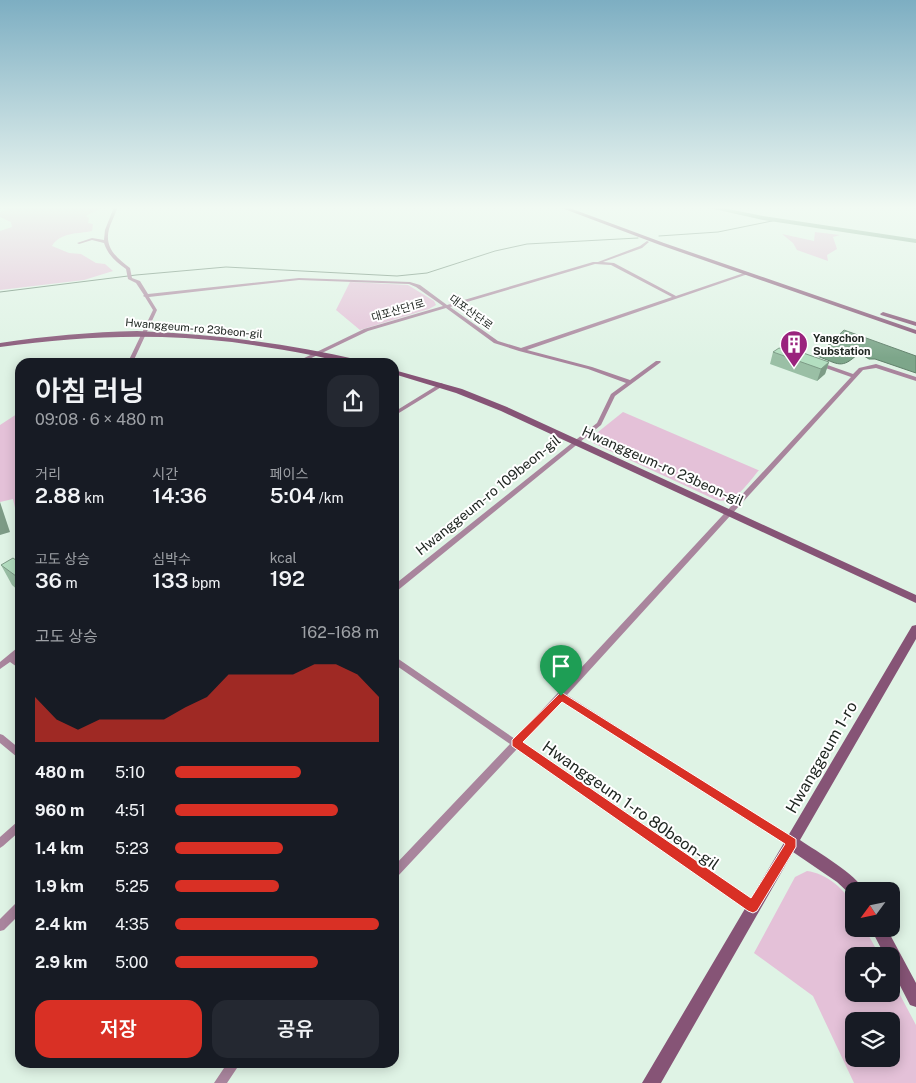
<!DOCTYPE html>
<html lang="ko">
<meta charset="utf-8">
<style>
:root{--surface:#171b24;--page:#242831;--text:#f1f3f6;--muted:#9ea1a6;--accent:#d93025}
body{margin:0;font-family:"Public Sans","Noto Sans KR",sans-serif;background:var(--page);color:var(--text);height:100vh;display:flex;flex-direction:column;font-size:19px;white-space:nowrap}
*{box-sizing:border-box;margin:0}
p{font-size:16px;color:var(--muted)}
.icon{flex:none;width:28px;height:28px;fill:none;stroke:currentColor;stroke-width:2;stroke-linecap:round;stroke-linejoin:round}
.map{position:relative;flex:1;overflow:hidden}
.details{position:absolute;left:15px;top:358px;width:384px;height:710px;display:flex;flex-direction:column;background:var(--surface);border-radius:15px;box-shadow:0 2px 12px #0003}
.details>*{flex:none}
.needle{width:32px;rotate:237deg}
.buttons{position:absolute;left:845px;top:882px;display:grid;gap:10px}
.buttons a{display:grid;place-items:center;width:55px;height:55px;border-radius:10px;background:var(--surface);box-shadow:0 2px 12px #0003;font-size:25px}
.pin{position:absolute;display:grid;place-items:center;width:42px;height:42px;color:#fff;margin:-51px -21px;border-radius:50% 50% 50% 0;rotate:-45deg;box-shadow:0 0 5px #0007}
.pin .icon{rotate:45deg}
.round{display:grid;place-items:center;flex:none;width:52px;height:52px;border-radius:15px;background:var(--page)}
.head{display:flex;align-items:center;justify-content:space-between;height:85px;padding:0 20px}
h1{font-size:28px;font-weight:600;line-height:38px}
.stats{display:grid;grid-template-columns:repeat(3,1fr);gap:8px;height:85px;padding:5px 20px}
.stats div{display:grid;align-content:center}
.stats b{font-size:21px;font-weight:600}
.stats small{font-size:14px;font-weight:400}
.stats p{font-size:14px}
.chart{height:140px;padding:10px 20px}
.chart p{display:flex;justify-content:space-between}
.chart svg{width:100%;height:90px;margin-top:5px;fill:var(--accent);opacity:.7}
.button{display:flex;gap:10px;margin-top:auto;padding:10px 20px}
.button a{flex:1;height:58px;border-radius:15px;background:var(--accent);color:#fff;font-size:20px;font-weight:600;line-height:58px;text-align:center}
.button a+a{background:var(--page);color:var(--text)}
ul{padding:0 20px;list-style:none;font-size:16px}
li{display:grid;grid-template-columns:80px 60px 1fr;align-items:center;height:38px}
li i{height:12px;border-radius:6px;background:var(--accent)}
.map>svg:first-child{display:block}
</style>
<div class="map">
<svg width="916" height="1083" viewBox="0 0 916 1083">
<rect width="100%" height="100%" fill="#dff3e5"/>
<path fill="#e4c1d8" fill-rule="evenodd" d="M0 207H103L86 216 89 218 88 223 93 224 92 231C78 234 60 232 52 246L69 253 81 254 96 263 105 264 113 271 84 280 0 290V231L12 227 11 222 0 217V212L6 210Z
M815 232 840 235 833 237 837 249 827 255 828 261 797 250 793 243 782 234 814 241Z
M350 282 408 285 434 301 436 305 429 309 360 330 336 310Z
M20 412V530L13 499 0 502V425Z
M623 412 758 470H759C748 483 735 505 716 500L593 443 591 438 593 436Z
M807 871C825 873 848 890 853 908 855 914 854 923 854 929H865L880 956H854V994H891V978L916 1025V1083H854L813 996 754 953 795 877ZM854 1021H891V1059H854Z"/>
<path fill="#7da68a" stroke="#61806b" d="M844 330 916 356V373L875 359H869L859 353C841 370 839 364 817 356Z"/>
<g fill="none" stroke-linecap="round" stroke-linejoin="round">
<path stroke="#61806b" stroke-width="1" d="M659 236 718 232 777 220
M0 292 136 275 226 267 397 276 427 273 495 251 527 244 638 238"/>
<path fill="#7da68a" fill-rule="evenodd" d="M705 207H718L763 216 916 239V243L763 220Z"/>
<path fill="#a9859d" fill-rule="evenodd" d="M114 207H118C115 215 111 222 109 229 104 248 117 258 130 268L132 278 140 281 148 294 299 278 410 282 420 285 447 305 593 262H598L640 246 647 241 649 242 642 248 603 262 614 263 676 296 744 273 748 274 527 350 592 367 630 380 656 361H660L661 362 615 396 601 425 397 591 394 592V585L597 423 611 394 626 383 588 369 519 351 494 343 446 308 368 331 303 362H298V361L364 329 443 306 416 287 409 284 299 280 149 297 157 310 133 362H128L153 310 145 297 143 296 144 295 136 283 128 279 126 269C116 262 108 255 104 243L92 240 79 244 77 243 92 238 104 240 105 230ZM595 264 611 265 672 297 521 348 498 341 450 307Z
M819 362 853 374 859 368 876 364 916 377V381L876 368 863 370 567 695 795 840 797 843 795 846 792 848 789 846 562 701 522 743 757 903 758 907 757 911 753 912 749 911 517 749 398 876 394 878V866L510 744 394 664V657L397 658 515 739 851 377 817 365V363Z
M441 383 443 384V386L394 416V412Z
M20 647V654L16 658 20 662V669L10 662 0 669V662L17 648Z
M0 734 3 735 20 749V758L17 757 0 743Z
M20 821V831L3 846 0 848V837L17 822Z
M20 902V914L4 930 0 931V919L16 903Z
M228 1062H241L227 1083H214Z"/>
<path fill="#865476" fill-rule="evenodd" d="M559 207H567L664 243 916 330V334L660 245Z
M883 312 916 322V326L881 315 880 314Z
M137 331C212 334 286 343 359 360L360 362C344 364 327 358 311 355 285 350 259 346 232 342 154 333 78 336 0 347V343C46 336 91 332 137 331Z
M394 370 462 389 507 407 916 595V603L501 411 456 393 394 374Z
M916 625V639L800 840C816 851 858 875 864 891H854V897L852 896 837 882 793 852 661 1083H642L912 626Z
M871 929H887L916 983V1007L910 1005 891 968V956H885Z"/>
</g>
<path fill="#9abfa5" d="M785 350 829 362 825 374 817 381 770 364 773 352Z
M20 563V592L12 585 1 565Z"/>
<path fill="#7d9b86" d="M829 362 825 374 817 381 821 369Z
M0 502 10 532 0 535Z"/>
<path fill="#b3dec0" stroke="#7d9b86" d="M779 348 785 350 789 348 829 362 821 369 773 352Z
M13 558 20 563V579L1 565Z"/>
<linearGradient id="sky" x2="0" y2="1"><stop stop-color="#7daec2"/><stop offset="0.58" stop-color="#f1faf3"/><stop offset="1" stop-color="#f1faf3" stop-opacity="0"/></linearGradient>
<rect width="916" height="358" fill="url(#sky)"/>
<path fill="#d93025" stroke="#fff" fill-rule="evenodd" d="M561 692 796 839V847L757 911 753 913 748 911 512 746V740ZM562 702 785 844 751 898 523 742Z"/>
<defs>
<g id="building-pin" transform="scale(1.4375)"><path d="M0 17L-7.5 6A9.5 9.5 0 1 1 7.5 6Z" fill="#9a237d" stroke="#fff"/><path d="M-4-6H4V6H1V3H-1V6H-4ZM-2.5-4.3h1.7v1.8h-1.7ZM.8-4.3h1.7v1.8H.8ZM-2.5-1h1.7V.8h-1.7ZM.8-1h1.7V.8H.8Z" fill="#fff"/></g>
</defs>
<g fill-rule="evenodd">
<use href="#building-pin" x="794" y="344"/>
</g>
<g text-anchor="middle" stroke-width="4" stroke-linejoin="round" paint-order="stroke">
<g font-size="11" fill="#212823" stroke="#fff">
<text transform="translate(398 310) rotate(-16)" y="4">대포산단1로</text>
<text transform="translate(471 312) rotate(36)" y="4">대포산단로</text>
<text transform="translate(194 328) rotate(5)" y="4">Hwanggeum-ro 23beon-gil</text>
</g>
<g font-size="11" font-weight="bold" fill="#212823" stroke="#fff" text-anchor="start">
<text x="813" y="342">Yangchon<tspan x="813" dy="13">Substation</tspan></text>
</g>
<g font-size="14" fill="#212823" stroke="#fff">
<text transform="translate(663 466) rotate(24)" y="5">Hwanggeum-ro 23beon-gil</text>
<text transform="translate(488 495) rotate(-39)" y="5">Hwanggeum-ro 109beon-gil</text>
</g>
<g font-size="16" fill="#212823" stroke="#fff">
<text transform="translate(821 757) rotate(-60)" y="6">Hwanggeum 1-ro</text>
<text transform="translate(631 805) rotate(35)" y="6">Hwanggeum 1-ro 80beon-gil</text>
</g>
</g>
</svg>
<div class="buttons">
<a><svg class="needle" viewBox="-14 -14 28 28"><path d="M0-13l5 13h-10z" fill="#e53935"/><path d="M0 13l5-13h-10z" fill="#9ea1a6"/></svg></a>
<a><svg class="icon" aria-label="locate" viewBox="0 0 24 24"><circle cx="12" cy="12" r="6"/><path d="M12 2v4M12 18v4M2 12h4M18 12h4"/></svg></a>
<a><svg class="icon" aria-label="layers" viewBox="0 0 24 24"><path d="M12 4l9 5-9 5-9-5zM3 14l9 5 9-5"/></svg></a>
</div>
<div class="pin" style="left:561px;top:696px;background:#1e9e55"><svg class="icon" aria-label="arrive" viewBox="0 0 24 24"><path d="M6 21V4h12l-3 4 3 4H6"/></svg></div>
<section class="details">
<div class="head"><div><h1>아침 러닝</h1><p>09:08 · 6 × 480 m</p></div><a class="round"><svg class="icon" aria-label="share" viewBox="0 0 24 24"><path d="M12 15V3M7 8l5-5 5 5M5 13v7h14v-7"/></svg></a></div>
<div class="stats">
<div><p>거리</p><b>2.88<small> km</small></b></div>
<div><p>시간</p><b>14:36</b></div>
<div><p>페이스</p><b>5:04<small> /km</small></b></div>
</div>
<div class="stats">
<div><p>고도 상승</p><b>36<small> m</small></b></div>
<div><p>심박수</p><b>133<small> bpm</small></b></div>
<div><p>kcal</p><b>192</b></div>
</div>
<div class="chart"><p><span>고도 상승</span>162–168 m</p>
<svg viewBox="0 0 160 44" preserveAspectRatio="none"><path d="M0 44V22L10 33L20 38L30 33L40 33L50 33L60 33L70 27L80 22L90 11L100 11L110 11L120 11L130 6L140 6L150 11L160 22V44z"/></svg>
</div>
<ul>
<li><b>480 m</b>5:10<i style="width:62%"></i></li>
<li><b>960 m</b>4:51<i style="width:80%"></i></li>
<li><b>1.4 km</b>5:23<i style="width:53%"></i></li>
<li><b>1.9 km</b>5:25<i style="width:51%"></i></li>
<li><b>2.4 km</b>4:35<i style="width:100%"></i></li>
<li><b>2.9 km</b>5:00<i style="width:70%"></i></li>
</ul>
<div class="button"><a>저장</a><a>공유</a></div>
</section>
</div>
